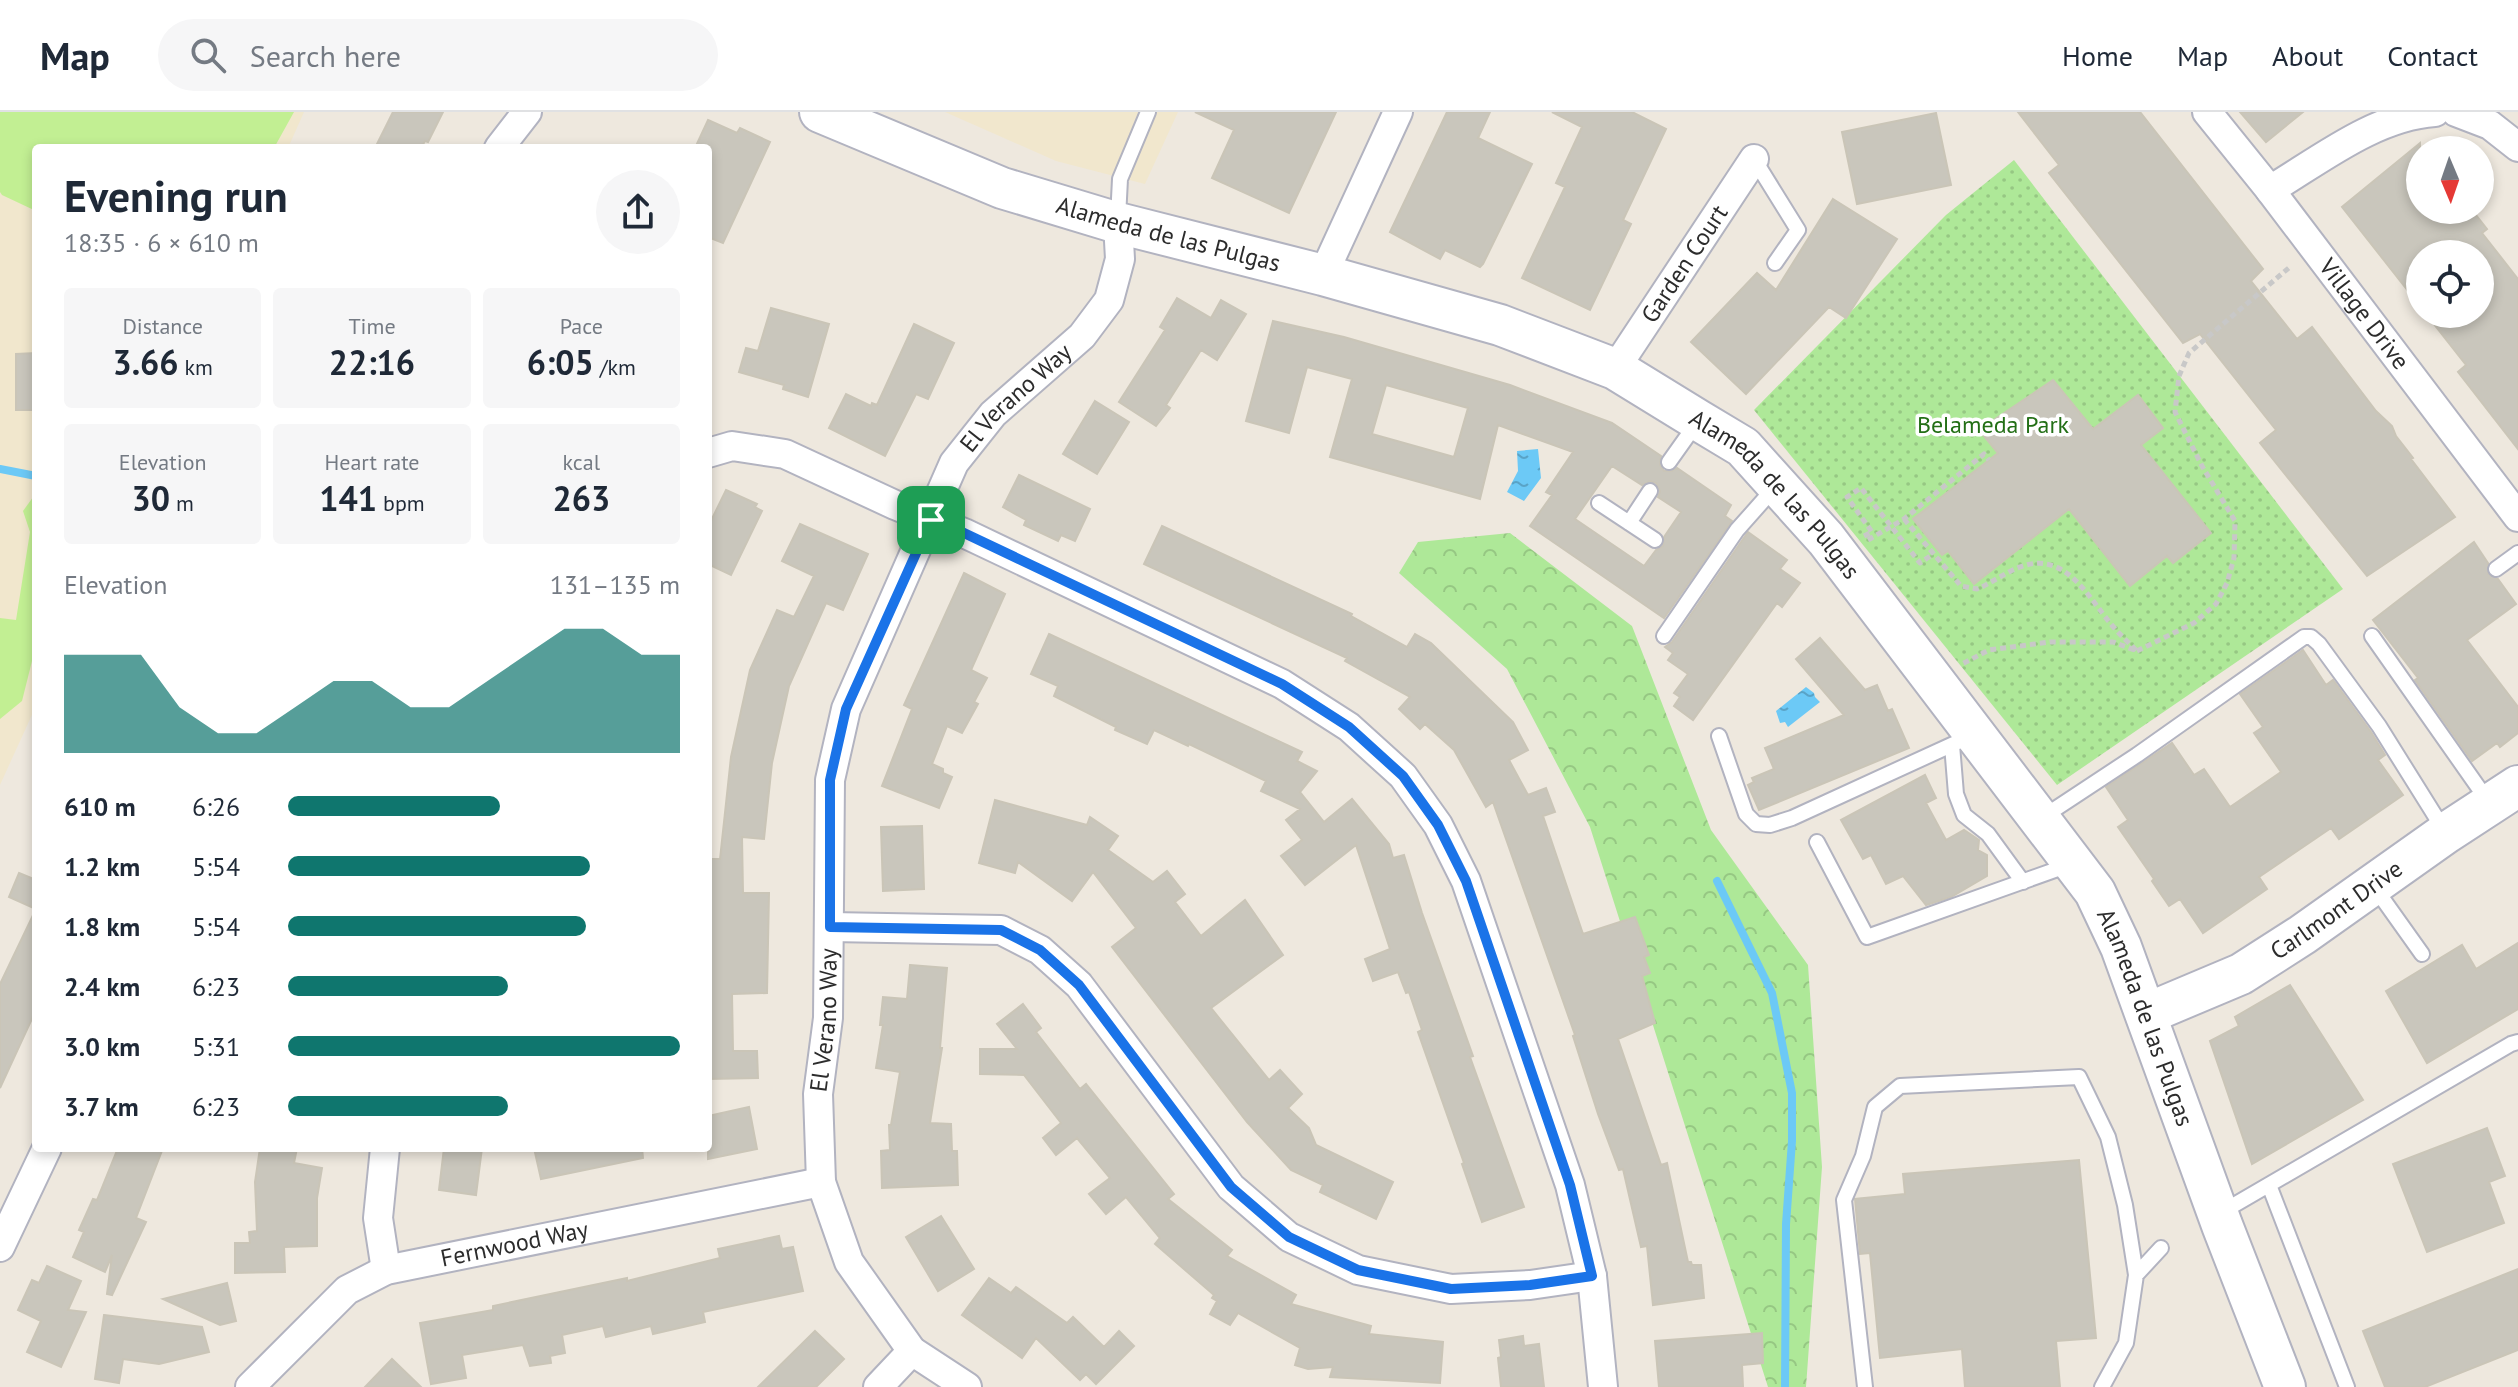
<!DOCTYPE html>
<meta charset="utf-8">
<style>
:root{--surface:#fff;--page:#f6f6f7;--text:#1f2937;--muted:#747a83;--line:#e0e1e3;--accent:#0f766e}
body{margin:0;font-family:"PT Sans",sans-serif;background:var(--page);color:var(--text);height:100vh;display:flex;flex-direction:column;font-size:30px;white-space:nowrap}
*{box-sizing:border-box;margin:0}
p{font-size:26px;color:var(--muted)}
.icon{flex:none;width:44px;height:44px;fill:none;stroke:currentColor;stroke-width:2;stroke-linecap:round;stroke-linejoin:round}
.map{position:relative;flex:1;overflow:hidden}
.panel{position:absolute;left:32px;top:32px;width:680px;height:1008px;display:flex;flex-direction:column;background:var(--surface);border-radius:8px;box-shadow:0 4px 12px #0003}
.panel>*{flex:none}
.needle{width:52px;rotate:178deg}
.controls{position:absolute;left:2406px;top:24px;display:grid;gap:16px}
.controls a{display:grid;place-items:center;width:88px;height:88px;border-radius:50%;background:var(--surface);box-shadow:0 4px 12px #0003;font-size:40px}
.pin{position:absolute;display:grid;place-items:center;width:68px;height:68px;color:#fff;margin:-34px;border-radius:16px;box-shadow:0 4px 12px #0006}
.round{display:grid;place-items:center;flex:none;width:84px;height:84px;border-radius:42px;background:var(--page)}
.headline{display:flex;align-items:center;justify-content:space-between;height:136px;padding:0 32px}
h1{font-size:44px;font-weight:800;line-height:60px}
.stats{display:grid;grid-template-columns:repeat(3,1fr);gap:12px;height:136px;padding:8px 32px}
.stats div{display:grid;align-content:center;border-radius:8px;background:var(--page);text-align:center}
.stats b{font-size:34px;font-weight:800}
.stats small{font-size:22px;font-weight:400}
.stats p{font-size:22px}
.chart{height:224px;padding:16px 32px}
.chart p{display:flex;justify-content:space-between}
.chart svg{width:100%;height:144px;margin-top:8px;fill:var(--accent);opacity:.7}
ul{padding:0 32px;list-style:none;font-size:26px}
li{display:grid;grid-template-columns:128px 96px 1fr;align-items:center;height:60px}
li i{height:20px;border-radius:10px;background:var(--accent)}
header{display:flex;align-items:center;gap:48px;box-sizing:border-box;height:112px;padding:0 40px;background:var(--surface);border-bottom:2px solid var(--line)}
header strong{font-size:38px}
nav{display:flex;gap:44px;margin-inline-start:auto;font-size:28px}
.search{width:560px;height:72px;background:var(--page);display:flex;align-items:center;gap:20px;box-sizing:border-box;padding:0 28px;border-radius:44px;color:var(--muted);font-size:30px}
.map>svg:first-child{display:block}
</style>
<header>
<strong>Map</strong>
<div class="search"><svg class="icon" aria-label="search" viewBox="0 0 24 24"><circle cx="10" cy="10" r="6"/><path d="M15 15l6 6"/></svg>Search here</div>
<nav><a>Home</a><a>Map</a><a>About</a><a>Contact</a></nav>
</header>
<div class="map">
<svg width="2518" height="1275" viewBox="0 0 2518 1275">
<defs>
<pattern id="green-dots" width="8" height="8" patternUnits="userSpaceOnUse" patternTransform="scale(2)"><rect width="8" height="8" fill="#aee898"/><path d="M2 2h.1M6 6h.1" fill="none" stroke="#96c783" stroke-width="1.8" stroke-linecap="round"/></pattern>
<pattern id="forest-crowns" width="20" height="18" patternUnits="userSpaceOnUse" patternTransform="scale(2)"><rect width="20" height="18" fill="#aee898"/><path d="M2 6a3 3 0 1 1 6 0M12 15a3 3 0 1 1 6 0" fill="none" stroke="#96c783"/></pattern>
<pattern id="water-ripples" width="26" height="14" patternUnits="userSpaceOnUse" patternTransform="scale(2)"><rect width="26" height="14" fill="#6cc9f6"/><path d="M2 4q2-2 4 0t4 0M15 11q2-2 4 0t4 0" fill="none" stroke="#59a3c7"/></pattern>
</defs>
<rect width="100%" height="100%" fill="#eee8de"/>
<path fill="#f1e7cd" d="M0 0H304L288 36H36V594L0 673Z
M945 0H1178L1145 72 1056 49Z"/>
<path fill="url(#green-dots)" d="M2014 48 2343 477 2057 673 1754 298 1946 103Z"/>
<path fill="url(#forest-crowns)" d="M1510 421 1632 514 1711 718 1808 853 1822 1055 1806 1275H1768L1590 715 1507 557 1399 461 1418 430Z"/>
<path fill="#c2ef93" d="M0 0H294L274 36H36V99L2 83 0 80Z
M36 381V533L22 589 0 607V506L16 508 30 420 23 399Z"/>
<path fill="url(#water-ripples)" d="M1538 337 1541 366 1524 389 1507 380 1518 359 1517 339Z
M1806 575 1814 581 1815 585 1820 590 1788 615 1785 610 1780 611 1776 599Z"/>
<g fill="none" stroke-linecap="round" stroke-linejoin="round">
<path stroke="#6cc9f6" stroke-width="8" d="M0 357 36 364
M1717 769 1772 881 1792 981V1029L1786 1112 1785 1275"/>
</g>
<path fill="#c9c6bc" stroke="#cac5b7" stroke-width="2" fill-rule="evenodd" d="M393 0H443L428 30 425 29 421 36H375Z
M1195 0H1336L1289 101 1212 66 1234 18Z
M1447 0H1490L1478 26 1532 52 1483 152 1480 155 1445 138 1440 147 1390 120Z
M1552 0H1632L1666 17 1623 108 1631 112 1590 198 1522 166 1565 75 1556 71 1582 15Z
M2018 0H2140L2263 157 2251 169 2297 227 2312 215 2376 299 2392 314 2396 324 2413 346 2411 347 2455 405 2367 464 2260 331 2276 318 2200 222 2183 231 2049 61 2059 53Z
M2240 0H2303L2266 30Z
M1936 1 1951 73 1857 92 1842 20Z
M708 8 737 21 740 16 770 30 723 131 708 125V36H695Z
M2420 31V98H2472L2487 117 2482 121 2518 167V337L2458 260 2466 253 2426 202H2480V142H2420V194L2342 95Z
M1833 87 1897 127 1846 206 1829 195 1746 282 1691 230 1757 161 1776 178Z
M1177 186 1211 206 1221 188 1246 202 1217 248 1201 238 1166 293 1170 296 1156 314 1119 290 1165 218 1160 215Z
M771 196 829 212 808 285 783 277 784 273 739 260 746 236 758 239Z
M1273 209 1344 225 1510 273 1612 311 1661 344 1660 353 1664 359H1672L1677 356 1731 393 1725 404 1732 409 1664 506 1530 414 1552 383 1546 380 1573 340 1498 313 1480 387 1330 345 1352 267 1307 255 1289 321 1246 309ZM1386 273 1468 296 1454 345 1372 322ZM1612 354 1642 373 1650 369 1656 371 1660 379 1658 385 1681 400 1664 425 1663 434 1656 438 1644 454 1575 407Z
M914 212 954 231 928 287 916 282 885 344 829 316 846 282 871 294 872 291 877 293Z
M36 241V298H16V242Z
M2053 268 2093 317 2138 283 2163 316 2141 333 2211 421 2173 451 2167 444 2130 474 2069 397 1974 472 1948 439 1942 443 1913 407 1998 341 1979 318Z
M1095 289 1129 310 1097 362 1063 342Z
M1019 363 1090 397 1075 429 1061 423 1058 429 1024 413 1026 408 1003 395Z
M726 378 757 392 755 395 762 399 731 463 708 452V415Z
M800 412 868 442 843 498 826 491 789 574 772 651 764 727 742 725 743 781H769L767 881 732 882 733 939H757L758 966 708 967V747H720L731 645 750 558 777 498 794 505 814 464 782 449Z
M1162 414 1352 502 1351 504 1407 535 1415 522 1431 531 1513 610 1528 638 1509 648 1528 683 1546 676 1555 700 1543 704 1583 822 1635 805 1649 843 1644 845 1650 861 1642 864 1655 911 1618 927 1661 1053 1667 1051 1688 1150H1691L1692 1153H1701L1704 1186 1653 1193 1647 1134 1641 1135 1623 1057 1619 1058 1598 1002 1573 924 1575 923 1493 690 1486 695 1454 638 1425 612 1420 617 1399 597 1410 585 1345 549 1347 546 1144 452Z
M1748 420 1787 448 1780 457 1800 471 1782 495 1777 491 1693 608 1674 594 1680 585 1674 581 1688 562 1668 548 1673 541 1665 535 1672 530Z
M2474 430 2488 451V462L2498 467 2516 492 2467 528 2518 595V621L2500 635 2497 631 2472 649 2415 568 2418 566 2373 508Z
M964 461 1005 482 971 558 987 566 974 590 978 592 962 621 947 614 932 652 943 657V661L952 665 939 696 882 674 912 597 904 593Z
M1049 522 1302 640 1297 649 1317 659 1300 680 1324 710 1352 687 1389 732 1393 746 1404 743 1422 801 1473 944 1470 945 1524 1095 1482 1110 1462 1052 1464 1051 1418 920 1422 918 1409 880 1406 881 1398 860 1373 869 1365 847 1390 837 1356 733 1305 773 1281 744 1302 728 1286 708 1300 697 1261 679 1266 669 1189 632 1188 634 1154 618 1147 632 1115 618 1116 615 1054 584 1058 574 1031 562Z
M1820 526 1865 578 1877 573 1888 599 1892 597 1909 636 1759 698 1748 673 1754 670 1752 666 1774 657 1765 636 1844 603 1796 547Z
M2303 538 2326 573 2333 568 2371 620 2385 643 2378 648 2403 683 2339 727 2331 716 2259 765 2267 777 2203 821 2180 787 2169 794 2152 769 2154 767 2118 715 2128 708 2106 675 2172 631 2194 663 2204 657 2230 695 2281 660 2254 621 2263 615 2240 582Z
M1925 663 1936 686 1926 691 1946 728 1964 718 1979 728 1978 738 1987 743V764L1951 785 1926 793 1903 764 1886 772 1871 743 1863 747 1841 708Z
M995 688 1087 713 1090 705 1118 724 1108 738 1153 770 1167 759 1185 782 1175 790 1201 824 1245 788 1283 843 1211 896 1269 968 1280 958 1302 982 1288 996 1309 1016 1316 1033 1393 1070 1376 1107 1320 1080 1323 1073 1291 1058 1247 1010 1112 835 1136 816 1093 760 1072 789 1018 750 1015 761 979 751Z
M922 714 924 777 883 779 881 715Z
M19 761 36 768V898L0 976V872L36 797 9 785Z
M2518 831V897L2427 951 2386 879 2462 833 2476 857Z
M910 853 947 856 940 936H942L930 1011 951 1012 952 1039H957L958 1073 882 1076 881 1039 890 1038 889 1013H891L900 960 876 956 883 913H880L883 885 907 887Z
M2290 873 2363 988 2252 1052 2210 929 2239 914 2235 905Z
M1023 892 1041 916 1036 920 1080 977 1086 972 1174 1082 1168 1087 1232 1138 1227 1144 1296 1183 1291 1192 1371 1214 1369 1222 1443 1230 1440 1271 1330 1265 1333 1255 1308 1257 1295 1253 1300 1236 1238 1201 1230 1213 1210 1202 1217 1189 1212 1186 1214 1183 1155 1132 1160 1126 1126 1085 1106 1102 1089 1082 1110 1066 1077 1026 1056 1043 1043 1026 1061 1011 1024 963 980 962V937H1017L997 912Z
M749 995 757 1037 708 1047V1004Z
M2487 1016 2505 1064 2489 1070 2504 1111 2427 1140 2393 1052Z
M118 1036H163L136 1106 146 1110 112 1183 107 1182 112 1143 105 1160 73 1145 84 1120 79 1118 93 1087 97 1088Z
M260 1036H297L294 1051 322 1056 317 1086V1134L284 1135 285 1160 235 1161V1131H250L249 1120 257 1119 255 1070Z
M444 1036H482L476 1083 439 1078Z
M534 1036H642L643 1046 541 1067Z
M2079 1048 2096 1226 2056 1229 2060 1275H1965L1962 1237 1880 1246 1870 1141 1860 1142 1855 1087 1905 1082 1903 1062Z
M941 1104 974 1157 938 1179 906 1125Z
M779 1124 782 1137 793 1135 803 1179 703 1200 705 1210 653 1222 651 1214 606 1225 603 1214 562 1223 565 1241 550 1244 551 1251 530 1254 523 1233 462 1243 466 1266 431 1272 420 1211 493 1198V1194L627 1166V1169L720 1146 718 1137Z
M47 1154 81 1169 68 1198 86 1200 61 1255 27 1240 41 1209 18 1198 32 1168 39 1171Z
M2518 1157V1238L2425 1275H2385L2363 1219Z
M989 1166 1011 1181 1016 1175 1067 1211 1073 1205 1104 1235 1119 1219 1134 1234 1096 1272 1086 1262 1080 1268 1036 1226 1022 1246 962 1203Z
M227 1171 236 1209 220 1213 163 1187Z
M104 1203 202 1215 209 1240 159 1252 123 1247 119 1271 95 1267Z
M815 1219 844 1247 816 1275H758Z
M1762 1221 1763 1251 1742 1253 1743 1275H1659L1655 1229Z
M1523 1224 1524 1234 1539 1232 1544 1275H1501L1498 1246 1501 1245 1499 1228Z
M392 1247 421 1275H365Z"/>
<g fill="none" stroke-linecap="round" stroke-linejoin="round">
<g stroke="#b2b3c0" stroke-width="18">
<path id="lane" d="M1754 47 1798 118 1775 151
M1118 106 1120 67 1148 0
M1669 350 1696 312
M1599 391 1655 428
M1629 411 1650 379
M2496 457 2518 441
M1664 524 1737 418 1777 373
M2372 524 2490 692
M1719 624 1746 702 1756 712 1770 713 1792 706 1971 624
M1952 633 1956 682 1964 703 1988 722 2023 770
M2043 705 2137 643 2304 525H2311L2319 532 2379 614 2444 718
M1817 730 1867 825 2069 753
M2375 776 2422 842
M2269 1073 2347 1275
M2222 1100 2511 932 2518 930
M1865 1275 1844 1088 1863 1044 1875 995 1900 974 2079 965 2108 1025 2125 1093 2136 1163
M2102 1275 2126 1231 2136 1163 2161 1136"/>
</g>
<g stroke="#b2b3c0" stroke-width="32">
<g id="street">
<path id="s1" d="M2207 0 2270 78 2518 405"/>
<path d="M2456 0 2490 13 2518 35"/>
<path d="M499 36 527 0"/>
<path d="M2270 78C2320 48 2375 4 2435 0"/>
<path d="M1323 163 1398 0"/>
<path id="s2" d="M1615 257 1754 47"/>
<path d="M708 341 732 334 785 342 895 393 964 421 1282 572 1349 615 1403 664 1438 713 1466 769 1570 1073 1592 1164 1603 1275"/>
<path d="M830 815 1001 818 1040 838 1079 873 1231 1075 1289 1125 1358 1158 1451 1177 1530 1173 1592 1164"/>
<path d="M385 1036 378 1106 386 1158"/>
<path d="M0 1135 47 1036"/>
<path id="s3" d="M250 1275 347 1178 386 1158 821 1070"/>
<path d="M878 1275 912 1239"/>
<path id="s4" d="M967 1275 912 1239 849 1150 821 1070 818 982 828 906 830 668 846 597 954 351 993 302 1082 224 1109 188 1120 147 1118 111"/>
</g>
</g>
<g stroke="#b2b3c0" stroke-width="44">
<g id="secondary">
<path id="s5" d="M820 0 1002 76 1118 111 1323 163 1500 213 1615 257 1698 308 1743 335 1826 427 2095 780 2121 835 2222 1113 2285 1275"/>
<path id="s6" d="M2146 902 2241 862 2302 823 2446 721 2518 674"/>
</g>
</g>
<path stroke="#c8c8c8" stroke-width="5" stroke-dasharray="6 4" stroke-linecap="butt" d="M1904 407 1961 474 1977 477C1994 470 2008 458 2026 453 2067 442 2089 486 2111 512 2119 522 2128 530 2137 539L2113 530H2050L1989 538 1962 552
M1864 424 1872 420 1847 385 1861 376 1920 451 1933 442
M1868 428 1904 407 1984 342 1989 348
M2137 539 2194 511 2216 492 2227 471 2234 446 2235 409 2202 354 2175 300 2179 264 2189 241 2291 154"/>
<use href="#lane" stroke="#fff" stroke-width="14"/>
<use href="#street" stroke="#fff" stroke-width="28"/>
<use href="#secondary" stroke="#fff" stroke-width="40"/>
</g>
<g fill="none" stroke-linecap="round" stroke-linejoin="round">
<g stroke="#fff" stroke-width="16">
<path id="route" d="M931 408 964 421 1282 572 1349 615 1403 664 1438 713 1466 769 1570 1073 1592 1164 1530 1173 1451 1177 1358 1158 1289 1125 1231 1075 1079 873 1040 838 1001 818 830 815V668L846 597Z"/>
</g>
<use href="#route" stroke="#1a73e8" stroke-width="10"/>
</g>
<g text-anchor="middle" stroke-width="7" stroke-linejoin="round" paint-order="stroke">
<g font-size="24" fill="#2c2c2c" stroke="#fff">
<text dy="8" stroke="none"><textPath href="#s5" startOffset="370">Alameda de las Pulgas</textPath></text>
<text dy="8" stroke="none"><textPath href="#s2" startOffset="126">Garden Court</textPath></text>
<text dy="8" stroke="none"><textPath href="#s1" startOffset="256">Village Drive</textPath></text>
<text dy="8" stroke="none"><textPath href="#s4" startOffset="1094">El Verano Way</textPath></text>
<text dy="8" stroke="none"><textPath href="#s5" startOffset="1042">Alameda de las Pulgas</textPath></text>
<text dy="8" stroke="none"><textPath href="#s6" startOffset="218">Carlmont Drive</textPath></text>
<text dy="8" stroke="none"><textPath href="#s5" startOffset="1690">Alameda de las Pulgas</textPath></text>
<text dy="8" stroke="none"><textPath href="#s4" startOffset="422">El Verano Way</textPath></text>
<text dy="8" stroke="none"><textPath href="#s3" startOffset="312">Fernwood Way</textPath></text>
</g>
<g font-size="24" fill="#236f16" stroke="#fff">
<text x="1993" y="321">Belameda Park</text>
</g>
</g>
</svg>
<div class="controls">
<a><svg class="needle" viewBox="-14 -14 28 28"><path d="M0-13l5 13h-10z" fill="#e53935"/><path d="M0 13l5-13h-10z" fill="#747a83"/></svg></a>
<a><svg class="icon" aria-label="locate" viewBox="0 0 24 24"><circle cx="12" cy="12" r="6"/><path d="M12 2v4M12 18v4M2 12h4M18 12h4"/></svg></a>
</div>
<div class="pin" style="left:931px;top:408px;background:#1e9e55"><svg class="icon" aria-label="arrive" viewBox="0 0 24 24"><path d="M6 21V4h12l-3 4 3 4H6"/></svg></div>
<section class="panel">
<div class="headline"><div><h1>Evening run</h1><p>18:35 · 6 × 610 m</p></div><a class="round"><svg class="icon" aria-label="share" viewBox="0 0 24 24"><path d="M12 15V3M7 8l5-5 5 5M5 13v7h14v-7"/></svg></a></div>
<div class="stats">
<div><p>Distance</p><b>3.66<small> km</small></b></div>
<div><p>Time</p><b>22:16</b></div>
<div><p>Pace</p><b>6:05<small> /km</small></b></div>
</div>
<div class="stats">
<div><p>Elevation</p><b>30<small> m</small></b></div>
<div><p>Heart rate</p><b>141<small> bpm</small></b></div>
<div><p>kcal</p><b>263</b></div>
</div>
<div class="chart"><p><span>Elevation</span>131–135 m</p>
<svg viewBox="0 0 160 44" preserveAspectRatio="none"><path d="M0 44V14L10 14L20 14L30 30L40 38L50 38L60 30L70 22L80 22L90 30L100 30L110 22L120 14L130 6L140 6L150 14L160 14V44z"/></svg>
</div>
<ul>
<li><b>610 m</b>6:26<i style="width:54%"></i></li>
<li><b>1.2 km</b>5:54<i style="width:77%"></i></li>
<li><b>1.8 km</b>5:54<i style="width:76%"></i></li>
<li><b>2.4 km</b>6:23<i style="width:56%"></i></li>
<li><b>3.0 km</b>5:31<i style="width:100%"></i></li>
<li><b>3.7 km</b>6:23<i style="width:56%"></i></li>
</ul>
</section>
</div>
